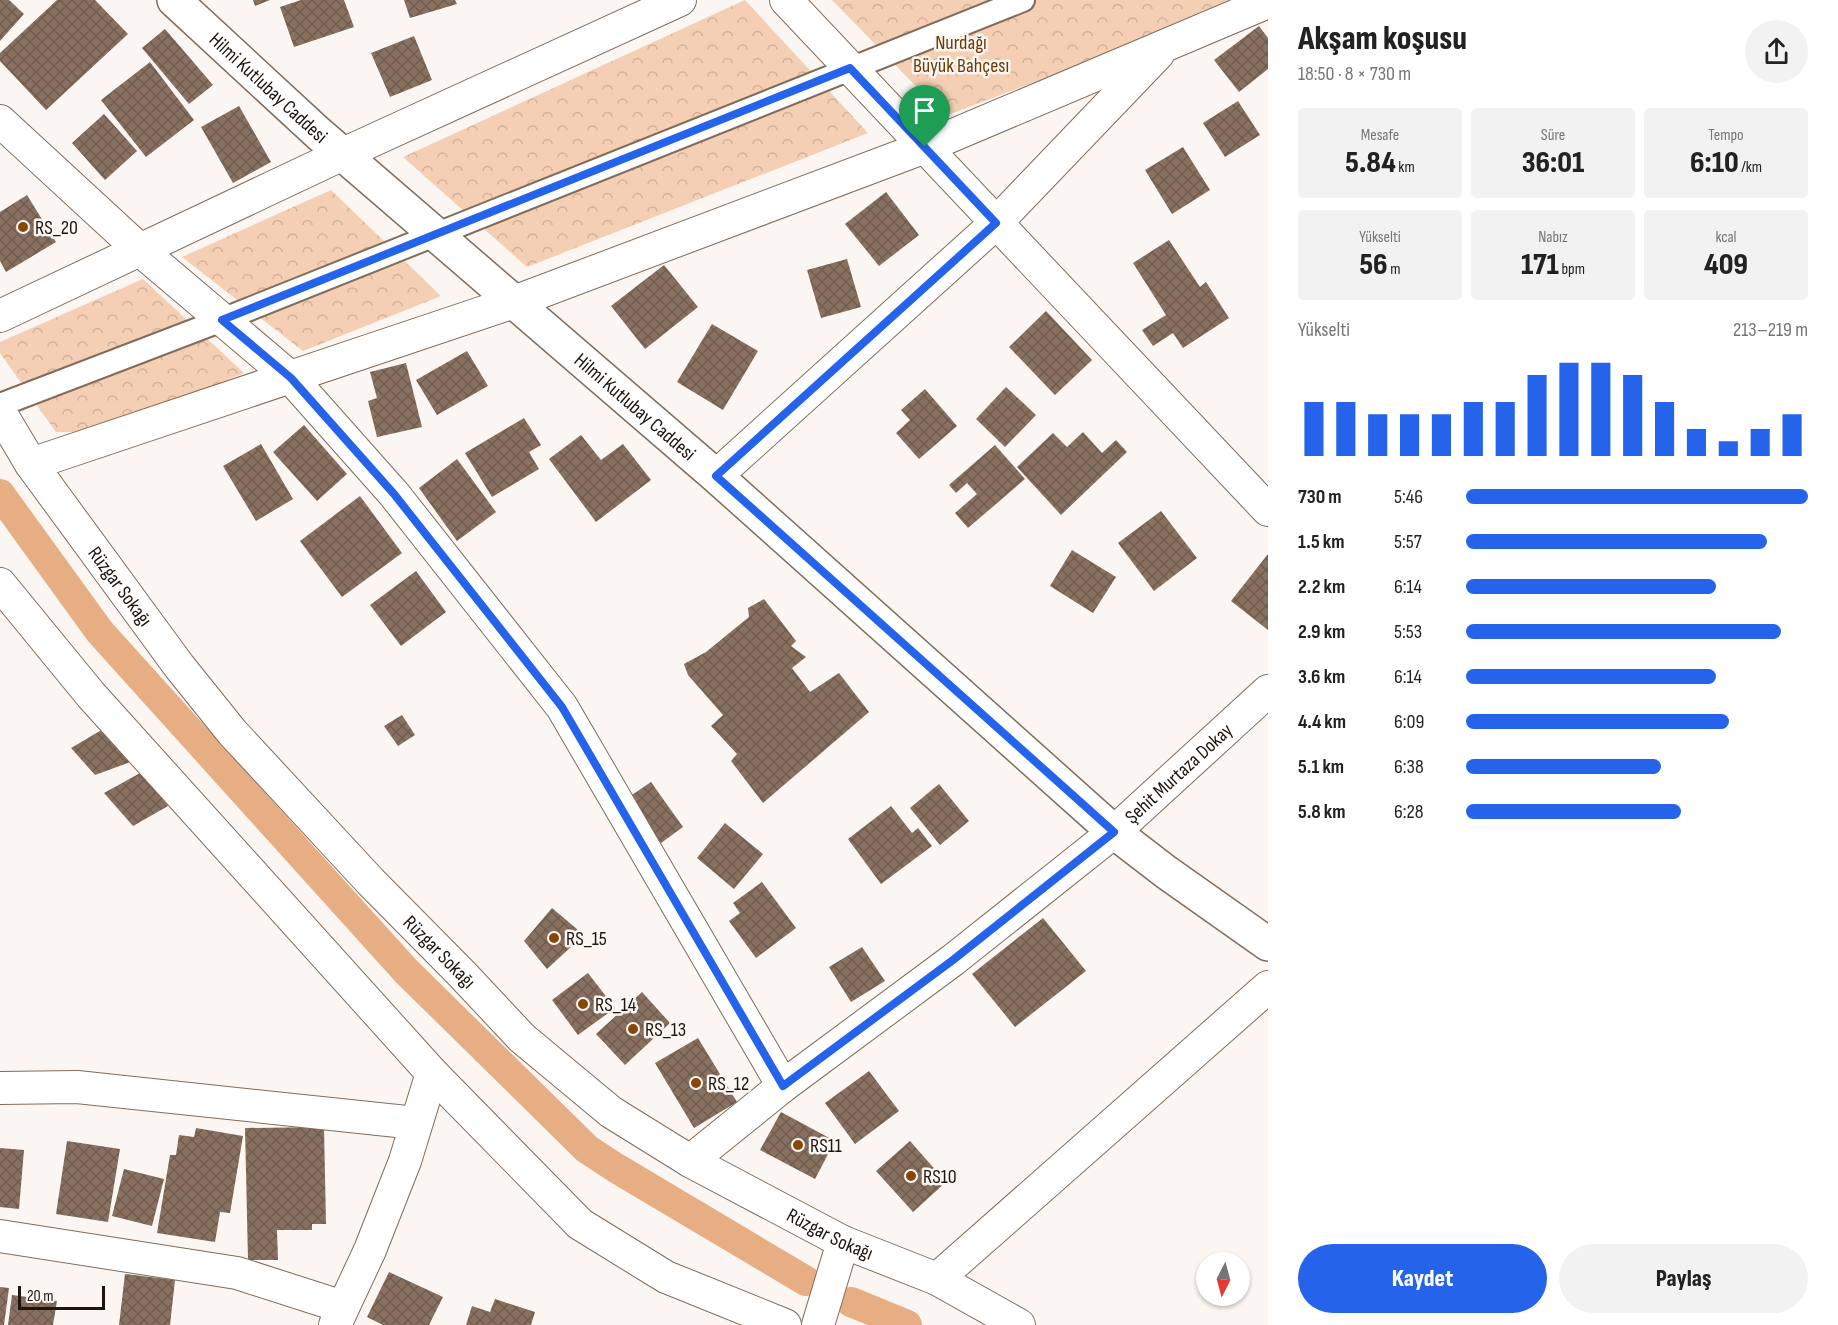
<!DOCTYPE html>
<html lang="tr">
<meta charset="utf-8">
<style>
:root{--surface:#fff;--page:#f2f2f2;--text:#222;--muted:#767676;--accent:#2563eb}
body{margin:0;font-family:"Sofia Sans Condensed",sans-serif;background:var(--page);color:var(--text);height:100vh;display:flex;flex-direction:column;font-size:22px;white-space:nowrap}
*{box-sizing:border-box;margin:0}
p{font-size:20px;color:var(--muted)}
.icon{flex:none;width:33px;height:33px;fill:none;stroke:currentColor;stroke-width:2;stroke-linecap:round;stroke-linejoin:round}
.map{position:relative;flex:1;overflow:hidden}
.panel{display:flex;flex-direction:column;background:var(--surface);width:570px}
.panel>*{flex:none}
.needle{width:39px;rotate:186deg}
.controls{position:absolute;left:1196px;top:1252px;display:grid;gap:12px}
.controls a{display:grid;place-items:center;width:54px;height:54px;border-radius:50%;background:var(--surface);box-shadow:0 2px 4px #0004;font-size:30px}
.scale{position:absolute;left:18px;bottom:15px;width:87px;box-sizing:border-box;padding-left:6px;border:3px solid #1d150e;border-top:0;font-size:16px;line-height:21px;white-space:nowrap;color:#1d150e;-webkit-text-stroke:4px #fbf6f2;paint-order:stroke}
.pin{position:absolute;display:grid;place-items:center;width:51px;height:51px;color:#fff;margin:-62px -26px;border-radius:50% 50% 50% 0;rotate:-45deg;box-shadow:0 0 6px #0007}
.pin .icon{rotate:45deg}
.round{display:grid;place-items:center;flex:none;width:63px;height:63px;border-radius:32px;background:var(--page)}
.head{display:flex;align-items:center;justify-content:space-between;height:102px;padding:0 30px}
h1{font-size:33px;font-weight:800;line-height:45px}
.stats{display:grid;grid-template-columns:repeat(3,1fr);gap:9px;height:102px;padding:6px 30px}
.stats div{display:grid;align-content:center;border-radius:6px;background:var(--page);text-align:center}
.stats b{font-size:30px;font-weight:800}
.stats small{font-size:16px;font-weight:400}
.stats p{font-size:16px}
.chart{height:168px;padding:12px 30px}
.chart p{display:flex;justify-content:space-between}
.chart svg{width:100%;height:108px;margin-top:6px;stroke:var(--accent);stroke-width:6}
.action{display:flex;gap:12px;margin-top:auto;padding:12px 30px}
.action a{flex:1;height:69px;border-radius:36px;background:var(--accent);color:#fff;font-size:24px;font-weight:800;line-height:69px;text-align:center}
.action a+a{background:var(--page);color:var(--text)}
ul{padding:0 30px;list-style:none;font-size:20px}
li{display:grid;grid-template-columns:96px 72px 1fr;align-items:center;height:45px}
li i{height:15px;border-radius:8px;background:var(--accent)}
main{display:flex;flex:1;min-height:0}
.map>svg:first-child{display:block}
</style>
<main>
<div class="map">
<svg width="1268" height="1325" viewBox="0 0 1268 1325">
<defs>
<pattern id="park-crowns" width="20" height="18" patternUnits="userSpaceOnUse" patternTransform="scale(1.5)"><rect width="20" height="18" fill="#f4cfb4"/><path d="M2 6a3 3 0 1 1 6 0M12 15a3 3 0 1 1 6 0" fill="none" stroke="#d1b19a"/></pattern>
<pattern id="building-cross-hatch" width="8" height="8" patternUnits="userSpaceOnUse" patternTransform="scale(1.5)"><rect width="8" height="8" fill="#887160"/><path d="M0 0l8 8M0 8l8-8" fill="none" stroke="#6f5c4e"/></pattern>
</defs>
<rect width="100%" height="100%" fill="#fbf6f2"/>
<path fill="url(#park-crowns)" d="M745 0 868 133 527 267 403 157Z
M832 0H1249L945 116Z
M331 190 441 296 303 351 182 257Z
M143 279 244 373 100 432H56L0 353V342Z"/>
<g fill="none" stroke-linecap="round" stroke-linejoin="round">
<path stroke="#e7ae83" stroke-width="30" d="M0 494 100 632 406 971 587 1149 616 1168 806 1281
M851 1302 907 1325"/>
</g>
<path fill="url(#building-cross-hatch)" d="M0 0H9L24 14 0 41Z
M57 0H95L128 34 46 110 0 61V53Z
M253 0H270L255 6Z
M301 0H344L354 27 294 47 280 7Z
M404 0H455L457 4 410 18Z
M1259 26 1268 38V69L1239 92 1214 60Z
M165 29 213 85 189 104 142 48Z
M414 36 432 80 390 97 371 53Z
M150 62 194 120 146 157 101 100Z
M1238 101 1260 135 1225 157 1203 123Z
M239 106 271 162 233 183 201 127Z
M104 114 137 151 105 180 72 143Z
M1183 147 1210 190 1172 214 1145 170Z
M886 192 919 235 879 266 845 224Z
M27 195 56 242 6 272 0 261V212Z
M1169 240 1200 287 1206 282 1229 318 1183 348 1173 333 1153 346 1142 330 1166 315 1133 263Z
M847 259 861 307 821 318 807 270Z
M664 265 698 307 645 349 611 306Z
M1046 311 1092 360 1055 395 1009 347Z
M712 324 758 351 723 410 677 382Z
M467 351 488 386 437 415 416 380Z
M406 363 422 427 377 437 368 401 377 398 370 372Z
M1006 387 1036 415 1005 447 976 419Z
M925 389 957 426 919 459 896 433 910 420 901 410Z
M524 418 541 445 529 452 539 469 492 497 465 453Z
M304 425 347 474 317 501 273 452Z
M1083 432 1102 453 1116 440 1127 452 1061 515 1017 467 1053 433 1067 447Z
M581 435 601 460 623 444 651 480 596 522 549 459Z
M261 444 293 499 256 521 223 466Z
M995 445 1025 479 968 528 955 513 977 494 967 483 956 493 949 485Z
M457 459 496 512 457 541 419 488Z
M360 496 402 553 342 597 300 541Z
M1161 511 1197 558 1154 591 1118 543Z
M1072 550 1116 577 1093 613 1050 586Z
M1268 554V630L1231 601Z
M416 571 446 612 401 646 370 605Z
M764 599 796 641 791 646 806 657 792 668 810 692 839 673 869 712 763 803 731 761 737 754 711 726 723 715 688 675 684 664 706 652 749 617 748 608Z
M402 715 415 735 398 746 384 726Z
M105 728 136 760 95 775 71 748Z
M142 772 168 806 133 826 104 793Z
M651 782 683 827 661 843 629 797Z
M939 784 969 821 940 845 910 808Z
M891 806 912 833 918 828 932 846 881 884 848 839Z
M725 823 763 854 734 889 697 858Z
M762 882 796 928 756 958 729 921 740 913 733 903Z
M552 908 584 935 547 969 524 941Z
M1043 918 1086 971 1015 1027 972 974Z
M862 947 885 981 851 1002 829 967Z
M588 973 615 1008 578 1035 552 1000Z
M642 992 670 1023 625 1065 596 1034Z
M698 1038 737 1102 694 1128 655 1063Z
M869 1071 899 1111 855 1144 825 1103Z
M781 1112 835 1141 815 1179 760 1150Z
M324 1127 326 1224H312V1230H277L278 1260H248L245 1128Z
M196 1128 243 1136 230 1213 220 1212 215 1242 157 1233 170 1155H176L179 1135 194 1137Z
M67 1141 120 1149 108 1222 56 1214Z
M910 1141 946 1182 913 1212 876 1171Z
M0 1148 24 1150 19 1209 0 1207Z
M124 1169 164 1179 152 1226 112 1216Z
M389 1272 443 1297 429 1325H383L367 1317Z
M125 1274 175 1280 170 1325H119Z
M0 1287 9 1288 4 1325H0Z
M12 1295 57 1301 53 1325H8Z
M495 1299 535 1312 531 1325H466L472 1306 490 1312Z"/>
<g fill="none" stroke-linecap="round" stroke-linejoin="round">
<g stroke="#826c5b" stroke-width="26">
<path id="pedestrian" d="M0 405 222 320 1023 0"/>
</g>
<g stroke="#826c5b" stroke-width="34">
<g id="minor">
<path d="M786 0 1268 510"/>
<path d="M0 121 140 250 291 378 394 494 562 707 783 1086"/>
<path d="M0 316 343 154 680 0"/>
<path id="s1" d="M0 412 31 464 179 666 232 732 371 882 462 974 522 1038 611 1112 690 1161 843 1242 937 1279 1019 1325"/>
<path d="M31 464 514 302 925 147 1268 2"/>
<path d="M716 476 996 223 1158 54"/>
<path d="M0 584 91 695 432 1073 405 1161 370 1250 335 1325"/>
<path d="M432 1073 580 1224 666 1277 785 1325"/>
<path d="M0 1088 77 1087 416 1123"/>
<path id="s2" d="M690 1161 783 1086 953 960 1114 832 1268 691"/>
<path d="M0 1236 237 1273 343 1307"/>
<path d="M937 1279 1268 987"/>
<path d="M818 1325 843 1242"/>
</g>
</g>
<g stroke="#826c5b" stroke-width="36">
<g id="tertiary">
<path id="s3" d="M174 0 318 133 716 476 1114 832 1166 872 1268 944"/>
</g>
</g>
<use href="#pedestrian" stroke="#fff" stroke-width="22"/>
<use href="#minor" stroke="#fff" stroke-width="32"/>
<use href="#tertiary" stroke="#fff" stroke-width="33"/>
</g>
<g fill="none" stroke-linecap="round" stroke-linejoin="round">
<g stroke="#fff" stroke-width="12">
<path id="route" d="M850 68 996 223 716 476 1114 832 953 960 783 1086 562 707 394 494 291 378 222 320Z"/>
</g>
<use href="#route" stroke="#2563eb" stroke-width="8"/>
</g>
<g fill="#864709" stroke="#fbf6f2" stroke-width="2">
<circle cx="23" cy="227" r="6"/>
<circle cx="554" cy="938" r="6"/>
<circle cx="583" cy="1004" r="6"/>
<circle cx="633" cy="1029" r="6"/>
<circle cx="696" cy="1083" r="6"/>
<circle cx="798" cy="1145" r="6"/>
<circle cx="911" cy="1176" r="6"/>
</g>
<g text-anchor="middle" stroke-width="5" stroke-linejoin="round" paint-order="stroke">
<g font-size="20" fill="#6d3905" stroke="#fbf6f2">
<text x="961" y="49">Nurdağı<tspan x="961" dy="23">Büyük Bahçesı</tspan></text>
</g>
<g font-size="20" fill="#1d150e" stroke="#fbf6f2">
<text dy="7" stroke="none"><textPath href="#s3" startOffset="129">Hilmi Kutlubay Caddesi</textPath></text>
<text dy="7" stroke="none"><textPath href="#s3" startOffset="615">Hilmi Kutlubay Caddesi</textPath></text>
<text dy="7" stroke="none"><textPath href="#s1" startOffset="212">Rüzgar Sokağı</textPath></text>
<text dy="7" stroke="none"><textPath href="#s2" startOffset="624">Şehit Murtaza Dokay</textPath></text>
<text dy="7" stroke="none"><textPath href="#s1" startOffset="698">Rüzgar Sokağı</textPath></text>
<text dy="7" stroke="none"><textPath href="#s1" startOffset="1184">Rüzgar Sokağı</textPath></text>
</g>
<g font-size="20" fill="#1d150e" stroke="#fbf6f2" text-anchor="start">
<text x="35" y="234">RS_20</text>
<text x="566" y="945">RS_15</text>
<text x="595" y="1011">RS_14</text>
<text x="645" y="1036">RS_13</text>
<text x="708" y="1090">RS_12</text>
<text x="810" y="1152">RS11</text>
<text x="923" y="1183">RS10</text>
</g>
</g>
</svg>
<div class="controls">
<a><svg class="needle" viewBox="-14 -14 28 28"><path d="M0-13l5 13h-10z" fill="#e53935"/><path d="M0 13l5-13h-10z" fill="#767676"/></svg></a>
</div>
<div class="scale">20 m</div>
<div class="pin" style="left:925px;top:147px;background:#1e9e55"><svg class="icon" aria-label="arrive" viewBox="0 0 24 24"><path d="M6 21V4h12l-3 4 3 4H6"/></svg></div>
</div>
<section class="panel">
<div class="head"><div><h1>Akşam koşusu</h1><p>18:50 · 8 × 730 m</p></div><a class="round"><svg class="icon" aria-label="share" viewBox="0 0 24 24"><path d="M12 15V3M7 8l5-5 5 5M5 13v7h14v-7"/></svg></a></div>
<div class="stats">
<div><p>Mesafe</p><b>5.84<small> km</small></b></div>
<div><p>Süre</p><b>36:01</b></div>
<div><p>Tempo</p><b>6:10<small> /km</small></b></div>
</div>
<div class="stats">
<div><p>Yükselti</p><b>56<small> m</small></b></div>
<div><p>Nabız</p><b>171<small> bpm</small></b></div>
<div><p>kcal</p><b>409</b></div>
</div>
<div class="chart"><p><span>Yükselti</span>213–219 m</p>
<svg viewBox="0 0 160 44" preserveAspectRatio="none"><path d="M5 44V22M15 44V22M25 44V27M35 44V27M45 44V27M55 44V22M65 44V22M75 44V11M85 44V6M95 44V6M105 44V11M115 44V22M125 44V33M135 44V38M145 44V33M155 44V27"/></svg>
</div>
<ul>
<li><b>730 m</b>5:46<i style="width:100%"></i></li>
<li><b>1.5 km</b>5:57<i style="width:88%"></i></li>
<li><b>2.2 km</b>6:14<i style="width:73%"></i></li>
<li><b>2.9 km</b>5:53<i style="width:92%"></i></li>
<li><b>3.6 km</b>6:14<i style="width:73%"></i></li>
<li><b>4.4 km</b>6:09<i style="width:77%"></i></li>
<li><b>5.1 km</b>6:38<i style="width:57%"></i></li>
<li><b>5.8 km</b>6:28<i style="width:63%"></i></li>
</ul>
<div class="action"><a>Kaydet</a><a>Paylaş</a></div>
</section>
</main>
